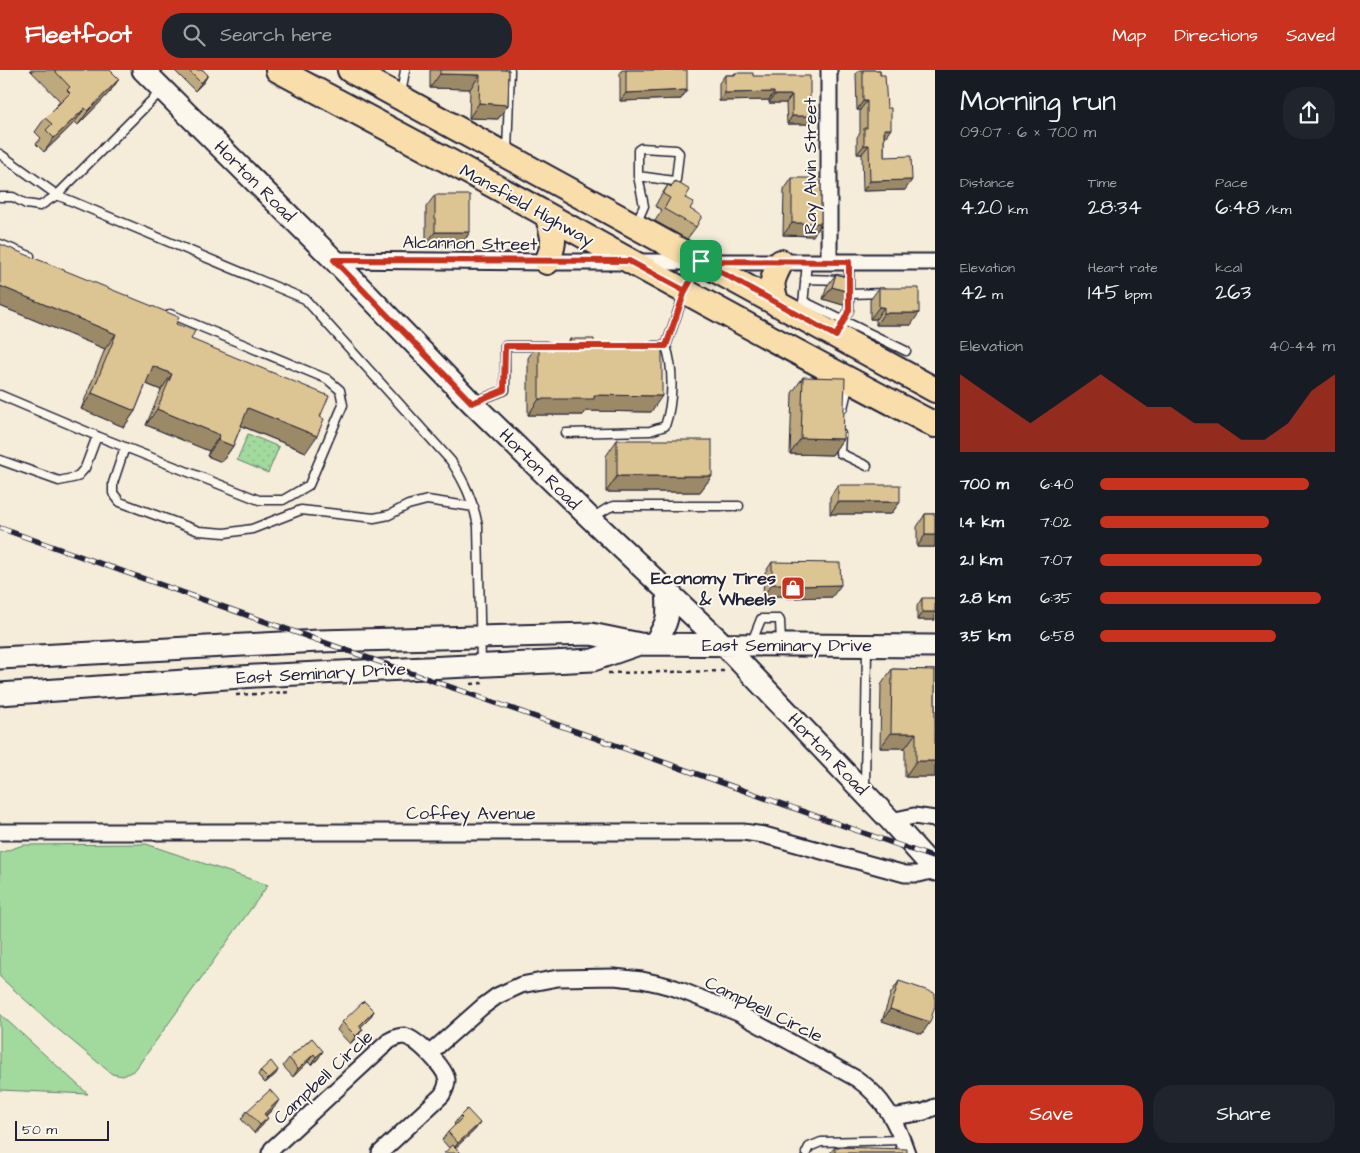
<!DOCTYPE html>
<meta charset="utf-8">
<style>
:root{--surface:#171b24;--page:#20242c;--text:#f1f3f6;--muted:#9ea1a6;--accent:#c8321e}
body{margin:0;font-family:"Architects Daughter",sans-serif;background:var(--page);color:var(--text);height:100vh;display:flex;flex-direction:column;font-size:19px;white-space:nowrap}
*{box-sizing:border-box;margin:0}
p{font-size:16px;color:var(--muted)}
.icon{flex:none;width:28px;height:28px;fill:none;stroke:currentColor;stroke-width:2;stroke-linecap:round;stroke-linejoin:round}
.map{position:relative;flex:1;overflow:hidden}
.side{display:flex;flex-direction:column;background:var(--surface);width:425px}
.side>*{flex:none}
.scale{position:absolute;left:15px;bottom:12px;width:94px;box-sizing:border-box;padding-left:5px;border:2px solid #22223b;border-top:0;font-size:14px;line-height:18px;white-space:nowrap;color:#22223b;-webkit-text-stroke:4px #fbf7ec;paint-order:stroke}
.pin{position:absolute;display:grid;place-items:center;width:42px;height:42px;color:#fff;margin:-21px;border-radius:10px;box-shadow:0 2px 8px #0006}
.round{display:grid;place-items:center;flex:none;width:52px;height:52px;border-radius:20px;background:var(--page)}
.head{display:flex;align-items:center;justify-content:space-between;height:85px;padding:0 25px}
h1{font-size:28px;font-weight:600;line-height:38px}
.metrics{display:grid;grid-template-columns:repeat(3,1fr);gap:8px;height:85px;padding:5px 25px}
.metrics div{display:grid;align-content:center}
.metrics b{font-size:21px;font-weight:600}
.metrics small{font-size:14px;font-weight:400}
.metrics p{font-size:14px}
.chart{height:140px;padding:10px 25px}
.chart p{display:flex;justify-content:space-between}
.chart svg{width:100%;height:90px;margin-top:5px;fill:var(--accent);opacity:.7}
.cta{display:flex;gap:10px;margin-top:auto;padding:10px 25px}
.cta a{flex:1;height:58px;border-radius:20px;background:var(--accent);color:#fff;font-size:20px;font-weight:600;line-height:58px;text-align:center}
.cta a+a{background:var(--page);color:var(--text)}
ul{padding:0 25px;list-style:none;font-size:16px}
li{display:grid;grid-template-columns:80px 60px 1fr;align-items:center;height:38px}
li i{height:12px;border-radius:6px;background:var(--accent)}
header{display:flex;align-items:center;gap:30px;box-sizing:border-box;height:70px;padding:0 25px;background:var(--accent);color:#fff}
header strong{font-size:24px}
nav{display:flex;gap:28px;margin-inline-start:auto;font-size:18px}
.search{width:350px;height:45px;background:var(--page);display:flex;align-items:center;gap:12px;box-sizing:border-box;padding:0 18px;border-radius:20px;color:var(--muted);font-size:19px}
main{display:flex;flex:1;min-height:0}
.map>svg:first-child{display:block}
</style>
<header>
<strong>Fleetfoot</strong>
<div class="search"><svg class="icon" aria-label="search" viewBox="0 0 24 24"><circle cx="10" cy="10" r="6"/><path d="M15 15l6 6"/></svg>Search here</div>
<nav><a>Map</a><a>Directions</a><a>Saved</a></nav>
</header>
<main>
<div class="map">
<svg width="935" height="1083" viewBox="0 0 935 1083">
<defs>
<pattern id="park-dots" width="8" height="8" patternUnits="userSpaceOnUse" patternTransform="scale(1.25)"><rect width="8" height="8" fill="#a2d99d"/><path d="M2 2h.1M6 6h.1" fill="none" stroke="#8bba88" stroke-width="1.8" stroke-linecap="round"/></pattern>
</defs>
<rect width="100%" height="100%" fill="#f5edda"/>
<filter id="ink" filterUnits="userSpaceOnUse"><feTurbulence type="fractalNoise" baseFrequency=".02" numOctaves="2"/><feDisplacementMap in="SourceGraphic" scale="10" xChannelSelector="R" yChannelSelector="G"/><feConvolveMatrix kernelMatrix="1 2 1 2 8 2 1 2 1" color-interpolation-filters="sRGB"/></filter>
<g filter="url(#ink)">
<path fill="url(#park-dots)" stroke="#627e6c" d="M248 364 279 377 268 403 237 390Z"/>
<path fill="#a2d99d" stroke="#627e6c" d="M146 774 268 815 135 1000 123 1006 112 1004 54 956 0 907V783L23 775Z
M0 944 88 1024 0 1020Z"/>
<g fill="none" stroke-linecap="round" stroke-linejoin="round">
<g stroke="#22223b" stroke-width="11">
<path id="lane" d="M161 21 57 125 305 229 451 391C465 413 473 430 478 456L481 594
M401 25 405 0
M507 81 510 0
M0 84 57 125 40 136 26 134 13 127H0
M636 154 644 136 638 106V80L641 78 676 80 679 83 676 110 674 111 638 106
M0 174 30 186
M805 209 842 210
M849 224 885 223
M803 231 906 281
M803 235 807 192
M842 253 849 240V192
M653 276H666L685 221 699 195
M0 325 97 366 259 430H283L309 415 343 335 340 320 327 309 170 244
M474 332 505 320V276H546
M843 338 849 313
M566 363 650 361 665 356C673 333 674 299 666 276
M841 364 840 383 867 396
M125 377 113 413V423L120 432 199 461 225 463 252 459 301 440 374 448 389 445 408 435 427 430 474 437
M0 390 59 411 77 407 85 398 97 366
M592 448 608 438 614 436H739
M751 574 761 549H779L780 551 781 573
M865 717 867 578
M806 1083 809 1077 821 1072 902 1070"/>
</g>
<g stroke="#22223b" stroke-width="19">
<path id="street" d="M334 190 547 192H935
M829 192V0
M891 751 914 746 935 749
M0 762H743L764 765 905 804H919L935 800
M430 983 482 937 497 926 521 915 558 908 614 907 642 910 660 914 675 918 718 935 738 943 857 1009C883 1027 897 1053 907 1083
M892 1047 924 1042 935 1037
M270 1083 272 1079 389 971C394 968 398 966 404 966 416 968 445 997 447 1010 447 1016 445 1020 442 1025L380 1083"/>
</g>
<g stroke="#22223b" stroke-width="25">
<path id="secondary" d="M143 0 334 190 472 333 591 449 725 576 891 751 935 800
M654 574C669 551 669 547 667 520
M0 588 319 571 591 564 640 574 935 576
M0 624 255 606 593 590 639 574"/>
</g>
<g stroke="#22223b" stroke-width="28">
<path id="primary" d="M278 0C368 48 458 95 547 145 676 217 804 287 935 355
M350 0 935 320
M547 192C556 171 554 167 547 145
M777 234C770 213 771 212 781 192"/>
</g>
<path stroke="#22223b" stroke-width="2.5" stroke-dasharray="4 4" stroke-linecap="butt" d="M608 603 725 601
M471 614 483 613
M236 625 291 622"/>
<use href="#lane" stroke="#fbf7ec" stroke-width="8"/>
<use href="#street" stroke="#fbf7ec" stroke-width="15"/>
<use href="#secondary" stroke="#fbf7ec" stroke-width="21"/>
<use href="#primary" stroke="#f9deab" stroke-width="24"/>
<g stroke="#22223b" stroke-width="5.5">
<path id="rail" d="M0 458 935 788"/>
</g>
<use href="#rail" stroke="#fbf7ec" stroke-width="4" stroke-dasharray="11" stroke-linecap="butt"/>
</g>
<path fill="#bea97e" stroke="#22223b" d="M30 0H110L119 9 109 23 78 55 75 52 44 82 36 74 41 68 35 62 45 48 58 35H57L60 31Z
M174 0H203L208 5 203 13 195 21Z
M430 0H509L508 35 498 49 469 48 470 19 430 18Z
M622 0H672L687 20 681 29 620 31V3Z
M859 0H880L884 69V87L905 120 863 121 862 84H857V67L860 63V40H857L856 4Z
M735 3 753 6 810 34 813 46 808 54H787L786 33H769V30L719 31V13L725 5H733Z
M792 108 813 166 783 165 784 120Z
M675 111 685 128 690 139 696 157 687 169 655 151 662 140 655 136 660 127 668 115 671 117Z
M435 125 470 162 462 174H426V137Z
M836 204 852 223 843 235 823 229 827 216Z
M879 218 911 255H876V249H870V230Z
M0 236 176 254 191 269 306 382 241 356 233 376 222 392 207 386 209 381 146 355 161 320 146 314 135 341 124 357 81 339 105 279Z
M570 269 594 274 651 342 586 341 583 345H528V288L539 272 567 273Z
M803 307 843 369 832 385 790 384 792 323Z
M617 370 712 406 700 422H606V386Z
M838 415 900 432 891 444H830V427Z
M925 444H935V477H917V457Z
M772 492 832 527 786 528V526H763L764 504Z
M922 528 935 550H917V536Z
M892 599 935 600V707H905V678H880L881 615Z
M899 911 922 964 882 951 891 923Z
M374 941 369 949 361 957 363 959 357 967 350 974 337 960 342 952Z
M312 968 318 989 311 995 308 992 293 1007 283 996 289 988Z
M260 1001 276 1004 265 1013 258 1005Z
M274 1038 266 1046 262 1056 254 1063 241 1049 247 1041Z
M460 1046 480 1053 474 1061 456 1077 449 1078 442 1070 448 1062 455 1055 454 1054Z
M835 1077 907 1083H830Z"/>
<path fill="#9b8967" stroke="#22223b" d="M440 4 480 5 470 19 430 18Z
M208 5 203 13 195 21 201 13Z
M119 9 109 23 78 55 88 41Z
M687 20 681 29 620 31 626 23Z
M774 22 769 30 719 31 725 23Z
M774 25H792L786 33H769Z
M863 31H867L860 40H857Z
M479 33 508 35 498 49 469 48Z
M85 38 75 52 44 82 54 68Z
M792 46H813L808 54H787Z
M884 59H891L884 69Z
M864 75H869L862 84H857Z
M912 110 905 120 863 121 870 111Z
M792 153H821L813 166 783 165Z
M435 162H470L462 174H426Z
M0 216 116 264 105 279 0 236Z
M832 217 852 223 843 235 823 229Z
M879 237H884L876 249H870Z
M884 243H919L911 255H876Z
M153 296 172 304 161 320 142 312Z
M92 323 135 341 124 357 81 339Z
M594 325 662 326 651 342 586 341 583 345H528L539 329Z
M248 338 317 366 306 382 237 354Z
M157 339 220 365 209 381 146 355Z
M801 368 843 369 832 385 790 384Z
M218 370 233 376 222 392 207 386Z
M617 406H712L700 422H606Z
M838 432H900L891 444H830Z
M925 465H935V477H917Z
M772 514H795L786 526H763Z
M841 515 832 527 786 528 795 516Z
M922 542H935V550H917Z
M891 663H916L905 678H880Z
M916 691H935V707H905Z
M890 939 930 952 922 964 882 951Z
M374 941 369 949 354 964 359 956Z
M363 959 357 967 350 974 356 966Z
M323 981 318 989 311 995 316 987Z
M314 984 308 992 293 1007 298 999Z
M278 1000 276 1004 265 1013 268 1009Z
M279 1030 274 1038 258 1052 264 1044Z
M268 1048 262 1056 254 1063 260 1055Z
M480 1053 474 1061 452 1081 458 1073Z"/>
<path fill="#ddc493" stroke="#22223b" d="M54 0H110L119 9 88 41 85 38 54 68 46 60 52 54 45 48 70 23 67 20 70 17Z
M188 0H203L208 5 201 13Z
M440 0H509L508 35 479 33 480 5 440 4Z
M626 0H687V20L626 23Z
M863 0H880V5H885L887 38H891V59H884V87L911 86 912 110 870 111 869 75H864V58H867V31H863Z
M735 3H753V6H810V34H813V46H792V25H774V22L725 23V5H735Z
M792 108H821V153H792Z
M675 111 690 120 685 128 694 132 690 139 702 146 696 157 664 139 670 128 663 124 668 115 671 117Z
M435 125H470V162H435Z
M0 174 179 247 176 254 195 261 191 269 329 326 320 347 324 349 317 366 248 338 233 376 218 370 220 365 157 339 172 304 153 296 135 341 92 323 116 264 0 216Z
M836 204 852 209V223L832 217Z
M879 218H919V243H884V237H879Z
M570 269H594V274H662V326L594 325V329H539V272L570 273Z
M803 307 845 308 843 369 801 368Z
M617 370H712V406H617Z
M838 415H900V432H838Z
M925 444H935V465H925Z
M772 492 840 493 841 515 795 516V514H772Z
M922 528H935V542H922Z
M892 599 935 600V691H916V663H891Z
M899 911 935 923V936L930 952 890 939Z
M364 931 374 941 359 956 363 959 356 966 342 952Z
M312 968 323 981 316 987 314 984 298 999 289 988Z
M271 991 278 1000 268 1009 260 1001Z
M270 1020 279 1030 264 1044 268 1048 260 1055 247 1041Z
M467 1039 480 1053 458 1073 448 1062 462 1048 460 1046Z
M453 1075 461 1083H444Z
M835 1077 907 1079V1083H835Z"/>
</g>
<g fill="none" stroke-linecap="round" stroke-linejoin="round" filter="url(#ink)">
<g stroke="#fff" stroke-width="10">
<path id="route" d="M701 191 685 221 666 276H505L504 320 472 333 334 190 629 191 685 221 701 191 849 192V240L836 266 701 191"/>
</g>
<use href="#route" stroke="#c8321e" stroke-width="6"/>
</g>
<defs>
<g id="shop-square" transform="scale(1.25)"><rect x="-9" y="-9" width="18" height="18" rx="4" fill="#c8321e" stroke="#fbf7ec"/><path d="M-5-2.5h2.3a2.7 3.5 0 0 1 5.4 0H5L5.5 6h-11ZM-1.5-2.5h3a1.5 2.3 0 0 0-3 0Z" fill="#fff"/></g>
</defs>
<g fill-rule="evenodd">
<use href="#shop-square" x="793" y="518"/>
</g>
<g text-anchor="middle" stroke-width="4" stroke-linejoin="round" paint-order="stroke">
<g font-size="18" fill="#22223b" stroke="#fbf7ec">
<text transform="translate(810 96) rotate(-90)" y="6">Ray Alvin Street</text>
<text transform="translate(255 111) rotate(45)" y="6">Horton Road</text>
<text transform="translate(527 135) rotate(29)" y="6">Mansfield Highway</text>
<text transform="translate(470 173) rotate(1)" y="6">Alcannon Street</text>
<text transform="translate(540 399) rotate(45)" y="6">Horton Road</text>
<text x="787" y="581">East Seminary Drive</text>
<text transform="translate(321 603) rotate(-3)" y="6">East Seminary Drive</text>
<text transform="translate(828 684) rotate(46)" y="6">Horton Road</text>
<text x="471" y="749">Coffey Avenue</text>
<text transform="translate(764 939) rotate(26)" y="6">Campbell Circle</text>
<text transform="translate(323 1007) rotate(-43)" y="6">Campbell Circle</text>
</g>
<g font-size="18" font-weight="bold" fill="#22223b" stroke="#fbf7ec" text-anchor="end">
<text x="776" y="514">Economy Tires<tspan x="776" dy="21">&amp; Wheels</tspan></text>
</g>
</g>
</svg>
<div class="scale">50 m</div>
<div class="pin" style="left:701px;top:191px;background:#1e9e55"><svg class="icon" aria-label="arrive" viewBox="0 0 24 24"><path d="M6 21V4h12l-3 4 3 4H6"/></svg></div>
</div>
<section class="side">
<div class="head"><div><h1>Morning run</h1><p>09:07 · 6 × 700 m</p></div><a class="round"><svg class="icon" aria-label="share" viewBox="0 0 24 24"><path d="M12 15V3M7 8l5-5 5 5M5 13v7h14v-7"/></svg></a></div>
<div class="metrics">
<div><p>Distance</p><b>4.20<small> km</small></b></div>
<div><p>Time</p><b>28:34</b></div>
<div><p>Pace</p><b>6:48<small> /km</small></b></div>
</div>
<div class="metrics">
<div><p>Elevation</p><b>42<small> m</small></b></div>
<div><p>Heart rate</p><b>145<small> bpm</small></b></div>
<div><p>kcal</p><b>263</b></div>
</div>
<div class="chart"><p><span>Elevation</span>40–44 m</p>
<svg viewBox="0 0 160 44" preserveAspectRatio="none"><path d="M0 44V6L10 14L20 22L30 30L40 22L50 14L60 6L70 14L80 22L90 22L100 30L110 30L120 38L130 38L140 30L150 14L160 6V44z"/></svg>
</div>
<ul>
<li><b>700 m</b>6:40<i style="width:89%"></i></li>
<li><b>1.4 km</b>7:02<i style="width:72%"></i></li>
<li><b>2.1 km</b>7:07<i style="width:69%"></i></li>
<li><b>2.8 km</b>6:35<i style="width:94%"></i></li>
<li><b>3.5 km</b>6:58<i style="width:75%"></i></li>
</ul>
<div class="cta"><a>Save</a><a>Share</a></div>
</section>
</main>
